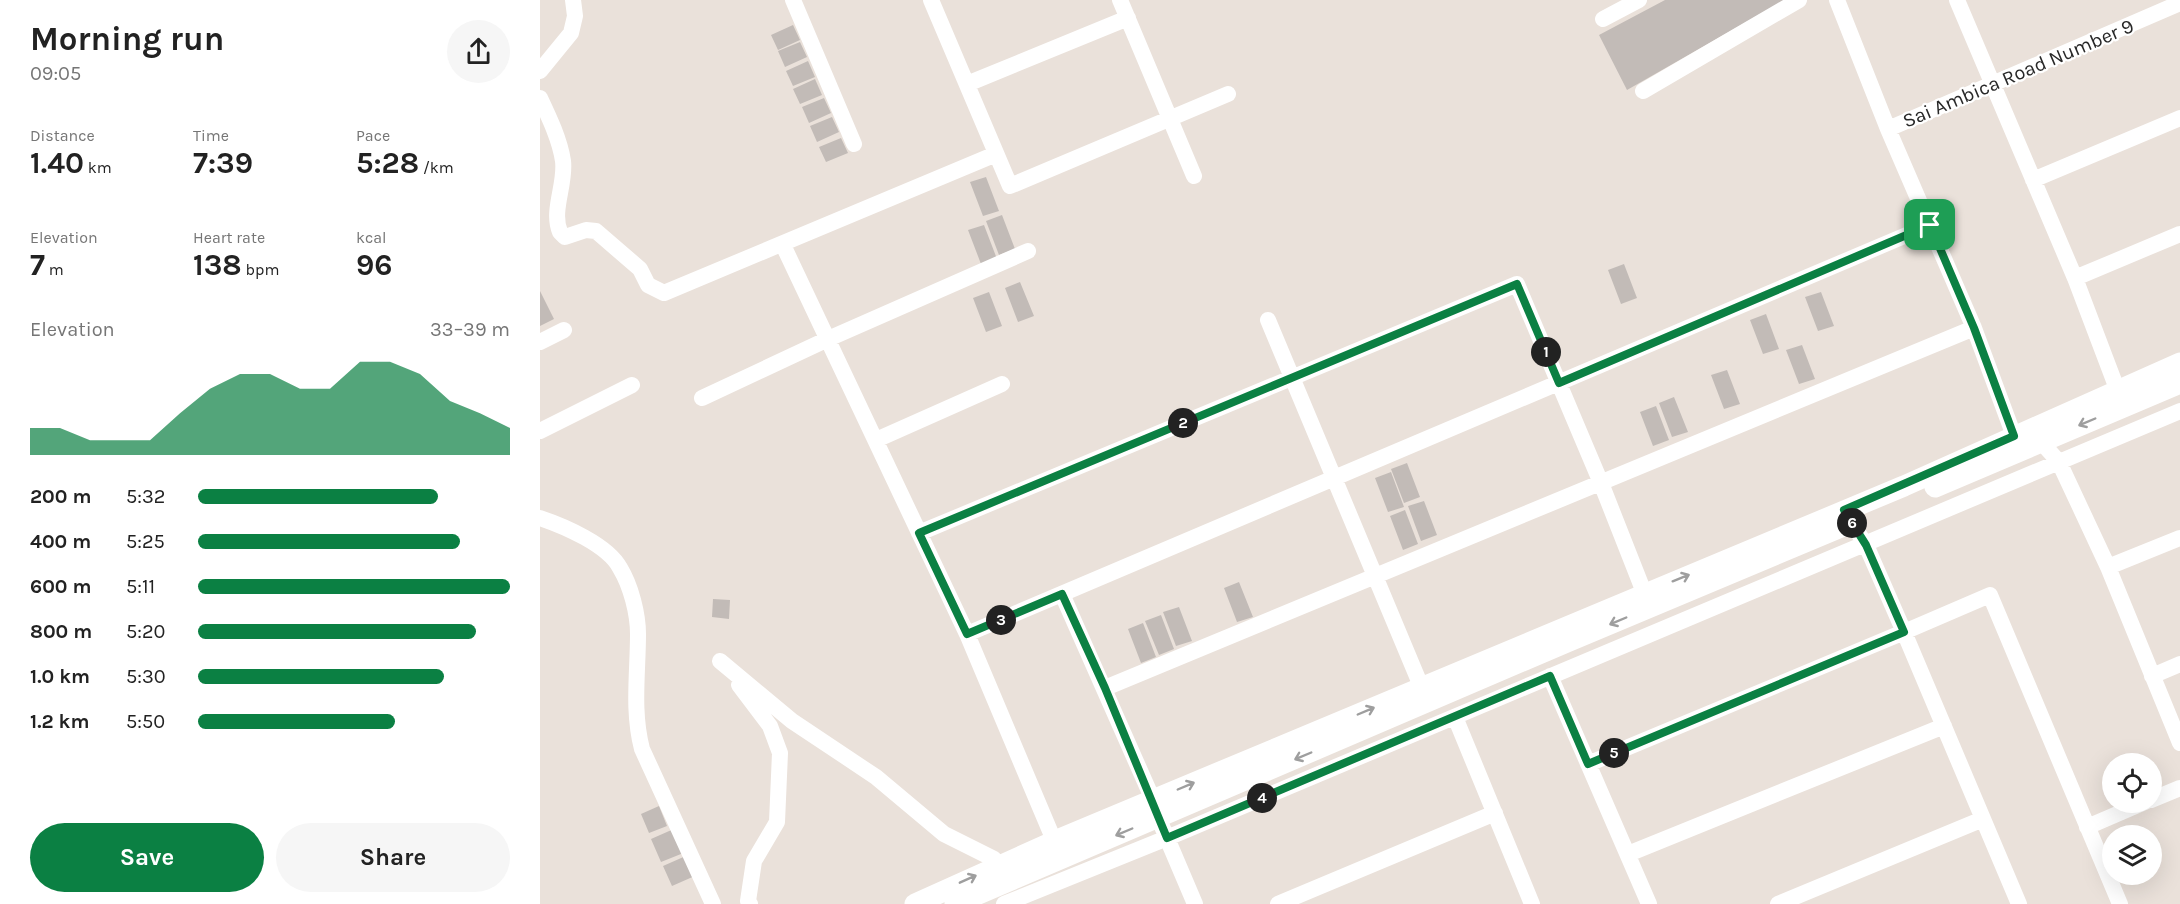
<!DOCTYPE html>
<meta charset="utf-8">
<style>
:root{--surface:#fff;--page:#f6f6f6;--text:#222;--muted:#767676;--accent:#0b8043}
body{margin:0;font-family:Karla,sans-serif;background:var(--page);color:var(--text);height:100vh;display:flex;flex-direction:column;font-size:22px;white-space:nowrap}
*{box-sizing:border-box;margin:0}
p{font-size:20px;color:var(--muted)}
.icon{flex:none;width:33px;height:33px;fill:none;stroke:currentColor;stroke-width:2;stroke-linecap:round;stroke-linejoin:round}
.map{position:relative;flex:1;overflow:hidden}
.side{display:flex;flex-direction:column;background:var(--surface);width:540px}
.side>*{flex:none}
.buttons{position:absolute;left:1562px;top:753px;display:grid;gap:12px}
.buttons a{display:grid;place-items:center;width:60px;height:60px;border-radius:50%;background:var(--surface);box-shadow:0 6px 24px #0002;font-size:30px}
.pin{position:absolute;display:grid;place-items:center;width:51px;height:51px;color:#fff;margin:-26px;border-radius:12px;box-shadow:0 3px 9px #0006}
.km{position:absolute;width:30px;height:30px;margin:-15px;border-radius:50%;background:#222;color:#fff;font-size:16px;line-height:30px;text-align:center}
.round{display:grid;place-items:center;flex:none;width:63px;height:63px;border-radius:32px;background:var(--page)}
.summary{display:flex;align-items:center;justify-content:space-between;height:102px;padding:0 30px}
h1{font-size:33px;font-weight:700;line-height:45px}
.metrics{display:grid;grid-template-columns:repeat(3,1fr);gap:9px;height:102px;padding:6px 30px}
.metrics div{display:grid;align-content:center}
.metrics b{font-size:30px;font-weight:700}
.metrics small{font-size:16px;font-weight:400}
.metrics p{font-size:16px}
.chart{height:168px;padding:12px 30px}
.chart p{display:flex;justify-content:space-between}
.chart svg{width:100%;height:108px;margin-top:6px;fill:var(--accent);opacity:.7}
.button{display:flex;gap:12px;margin-top:auto;padding:12px 30px}
.button a{flex:1;height:69px;border-radius:36px;background:var(--accent);color:#fff;font-size:24px;font-weight:700;line-height:69px;text-align:center}
.button a+a{background:var(--page);color:var(--text)}
ul{padding:0 30px;list-style:none;font-size:20px}
li{display:grid;grid-template-columns:96px 72px 1fr;align-items:center;height:45px}
li i{height:15px;border-radius:8px;background:var(--accent)}
main{display:flex;flex:1;min-height:0}
.map>svg:first-child{display:block}
</style>
<main>
<section class="side">
<div class="summary"><div><h1>Morning run</h1><p>09:05</p></div><a class="round"><svg class="icon" aria-label="share" viewBox="0 0 24 24"><path d="M12 15V3M7 8l5-5 5 5M5 13v7h14v-7"/></svg></a></div>
<div class="metrics">
<div><p>Distance</p><b>1.40<small> km</small></b></div>
<div><p>Time</p><b>7:39</b></div>
<div><p>Pace</p><b>5:28<small> /km</small></b></div>
</div>
<div class="metrics">
<div><p>Elevation</p><b>7<small> m</small></b></div>
<div><p>Heart rate</p><b>138<small> bpm</small></b></div>
<div><p>kcal</p><b>96</b></div>
</div>
<div class="chart"><p><span>Elevation</span>33–39 m</p>
<svg viewBox="0 0 160 44" preserveAspectRatio="none"><path d="M0 44V33L10 33L20 38L30 38L40 38L50 27L60 17L70 11L80 11L90 17L100 17L110 6L120 6L130 11L140 22L150 27L160 33V44z"/></svg>
</div>
<ul>
<li><b>200 m</b>5:32<i style="width:77%"></i></li>
<li><b>400 m</b>5:25<i style="width:84%"></i></li>
<li><b>600 m</b>5:11<i style="width:100%"></i></li>
<li><b>800 m</b>5:20<i style="width:89%"></i></li>
<li><b>1.0 km</b>5:30<i style="width:79%"></i></li>
<li><b>1.2 km</b>5:50<i style="width:63%"></i></li>
</ul>
<div class="button"><a>Save</a><a>Share</a></div>
</section>
<div class="map">
<svg width="1640" height="904" viewBox="0 0 1640 904">
<rect width="100%" height="100%" fill="#eae1da"/>
<path fill="#c2bbb7" d="M1125 0H1245L1087 90 1059 35Z
M253 25 260 40 238 50 231 35Z
M260 42 267 57 245 67 238 51Z
M268 61 275 77 253 86 246 71Z
M275 79 282 95 260 104 253 89Z
M284 98 291 113 269 123 262 107Z
M292 117 299 132 277 142 270 126Z
M301 138 308 153 286 162 279 147Z
M446 177 459 211 443 216 430 182Z
M462 215 475 249 459 255 446 221Z
M444 225 457 259 441 264 428 230Z
M1084 264 1097 298 1081 304 1068 270Z
M480 282 494 316 478 322 465 288Z
M0 291 14 319 0 326Z
M449 292 462 326 446 332 433 298Z
M1281 292 1294 326 1278 331 1265 297Z
M1226 314 1239 349 1223 354 1210 320Z
M1262 345 1275 379 1259 384 1246 350Z
M1187 370 1200 404 1184 409 1171 375Z
M1134 397 1148 432 1132 437 1119 403Z
M1116 406 1129 440 1113 446 1100 412Z
M867 463 880 497 864 503 851 469Z
M851 472 864 507 848 512 835 478Z
M884 501 897 535 881 541 868 506Z
M865 510 878 544 863 550 850 516Z
M699 582 713 617 697 622 684 588Z
M173 599 190 600 189 619 172 617Z
M639 607 652 641 636 646 623 612Z
M621 615 634 649 619 655 605 621Z
M603 623 616 657 601 663 588 629Z
M119 806 127 826 109 833 101 814Z
M136 828 146 852 121 862 111 839Z
M148 855 157 875 132 886 123 866Z"/>
<g fill="none" stroke-linecap="round" stroke-linejoin="round">
<path stroke="#fff" stroke-width="16" d="M253 0 314 144
M391 0 470 186 688 94
M580 0 654 176
M1297 0 1348 129 1434 328 1474 436
M1417 0 1535 278 1582 402
M1063 19 1099 0
M0 71 31 33 35 16 33 0
M427 84 588 18
M1103 91 1259 0
M0 98C9 117 20 140 23 161 26 184 11 211 20 232L25 237 46 230 56 231 100 269 108 285 124 293 456 154
M1348 129 1640 3
M1493 180 1640 118
M243 245 427 634 518 850
M1535 278 1640 234
M728 320 886 698
M0 342 24 330
M162 398 288 339 488 251
M0 431 92 385
M1494 434 1519 462 1568 567 1640 743
M336 440 462 384
M1304 511 1326 545 1364 632 1450 595 1580 904
M0 518C24 526 68 545 80 568 91 586 98 614 98 634 98 673 92 711 102 749L173 904
M379 533 977 284 1061 483 1109 605
M1568 567 1640 538
M522 594 613 800 618 817 655 904
M427 634 1390 225
M180 661 252 721 336 777 404 834 454 859 459 865
M1010 676 1109 904
M1612 676 1640 664
M199 685 230 726 240 753 237 822 214 861 208 901 210 904
M565 688 1434 328
M915 717 992 904
M1048 764 1364 632 1479 904
M1611 800 1640 788
M1547 827 1605 802
M1088 854 1404 726
M464 904 627 838 1640 411
M738 904 955 813
M1238 904 1443 819"/>
<path stroke="#fff" stroke-width="21" d="M1395 487 1640 383
M375 904 515 841 1364 486 1640 363
M415 904 1029 641 1308 524"/>
</g>
<defs><path id="oneway-shaft" d="M-6 0H5M1.5-3L5.5 0L1.5 3" fill="none" stroke-width="1.6" stroke-linecap="round" stroke-linejoin="round" transform="scale(1.5)"/></defs>
<g stroke="#9e9e9e">
<use href="#oneway-shaft" transform="translate(1547 422) rotate(157)"/>
<use href="#oneway-shaft" transform="translate(1141 578) rotate(-22)"/>
<use href="#oneway-shaft" transform="translate(1078 621) rotate(157)"/>
<use href="#oneway-shaft" transform="translate(826 711) rotate(-23)"/>
<use href="#oneway-shaft" transform="translate(763 756) rotate(157)"/>
<use href="#oneway-shaft" transform="translate(646 786) rotate(-23)"/>
<use href="#oneway-shaft" transform="translate(584 832) rotate(157)"/>
<use href="#oneway-shaft" transform="translate(428 879) rotate(-24)"/>
</g>
<g fill="none" stroke-linecap="round" stroke-linejoin="round">
<g stroke="#fff" stroke-width="12">
<path id="route" d="M1390 225 1434 328 1474 436 1304 510 1326 545 1364 632 1048 764 1010 676 627 838 565 688 522 594 427 634 379 533 977 284 1019 383Z"/>
</g>
<use href="#route" stroke="#0b8043" stroke-width="8"/>
</g>
<g text-anchor="middle" stroke-width="4.5" stroke-linejoin="round" paint-order="stroke">
<g font-size="20" fill="#282828" stroke="#fff">
<text transform="translate(1478 73) rotate(-23)" y="7">Sai Ambica Road Number 9</text>
</g>
</g>
</svg>
<div class="buttons">
<a><svg class="icon" aria-label="locate" viewBox="0 0 24 24"><circle cx="12" cy="12" r="6"/><path d="M12 2v4M12 18v4M2 12h4M18 12h4"/></svg></a>
<a><svg class="icon" aria-label="layers" viewBox="0 0 24 24"><path d="M12 4l9 5-9 5-9-5zM3 14l9 5 9-5"/></svg></a>
</div>
<div class="pin" style="left:1390px;top:225px;background:#1e9e55"><svg class="icon" aria-label="arrive" viewBox="0 0 24 24"><path d="M6 21V4h12l-3 4 3 4H6"/></svg></div>
<b class="km" style="left:1006px;top:352px">1</b>
<b class="km" style="left:643px;top:423px">2</b>
<b class="km" style="left:461px;top:620px">3</b>
<b class="km" style="left:722px;top:798px">4</b>
<b class="km" style="left:1074px;top:753px">5</b>
<b class="km" style="left:1312px;top:523px">6</b>
</div>
</main>
